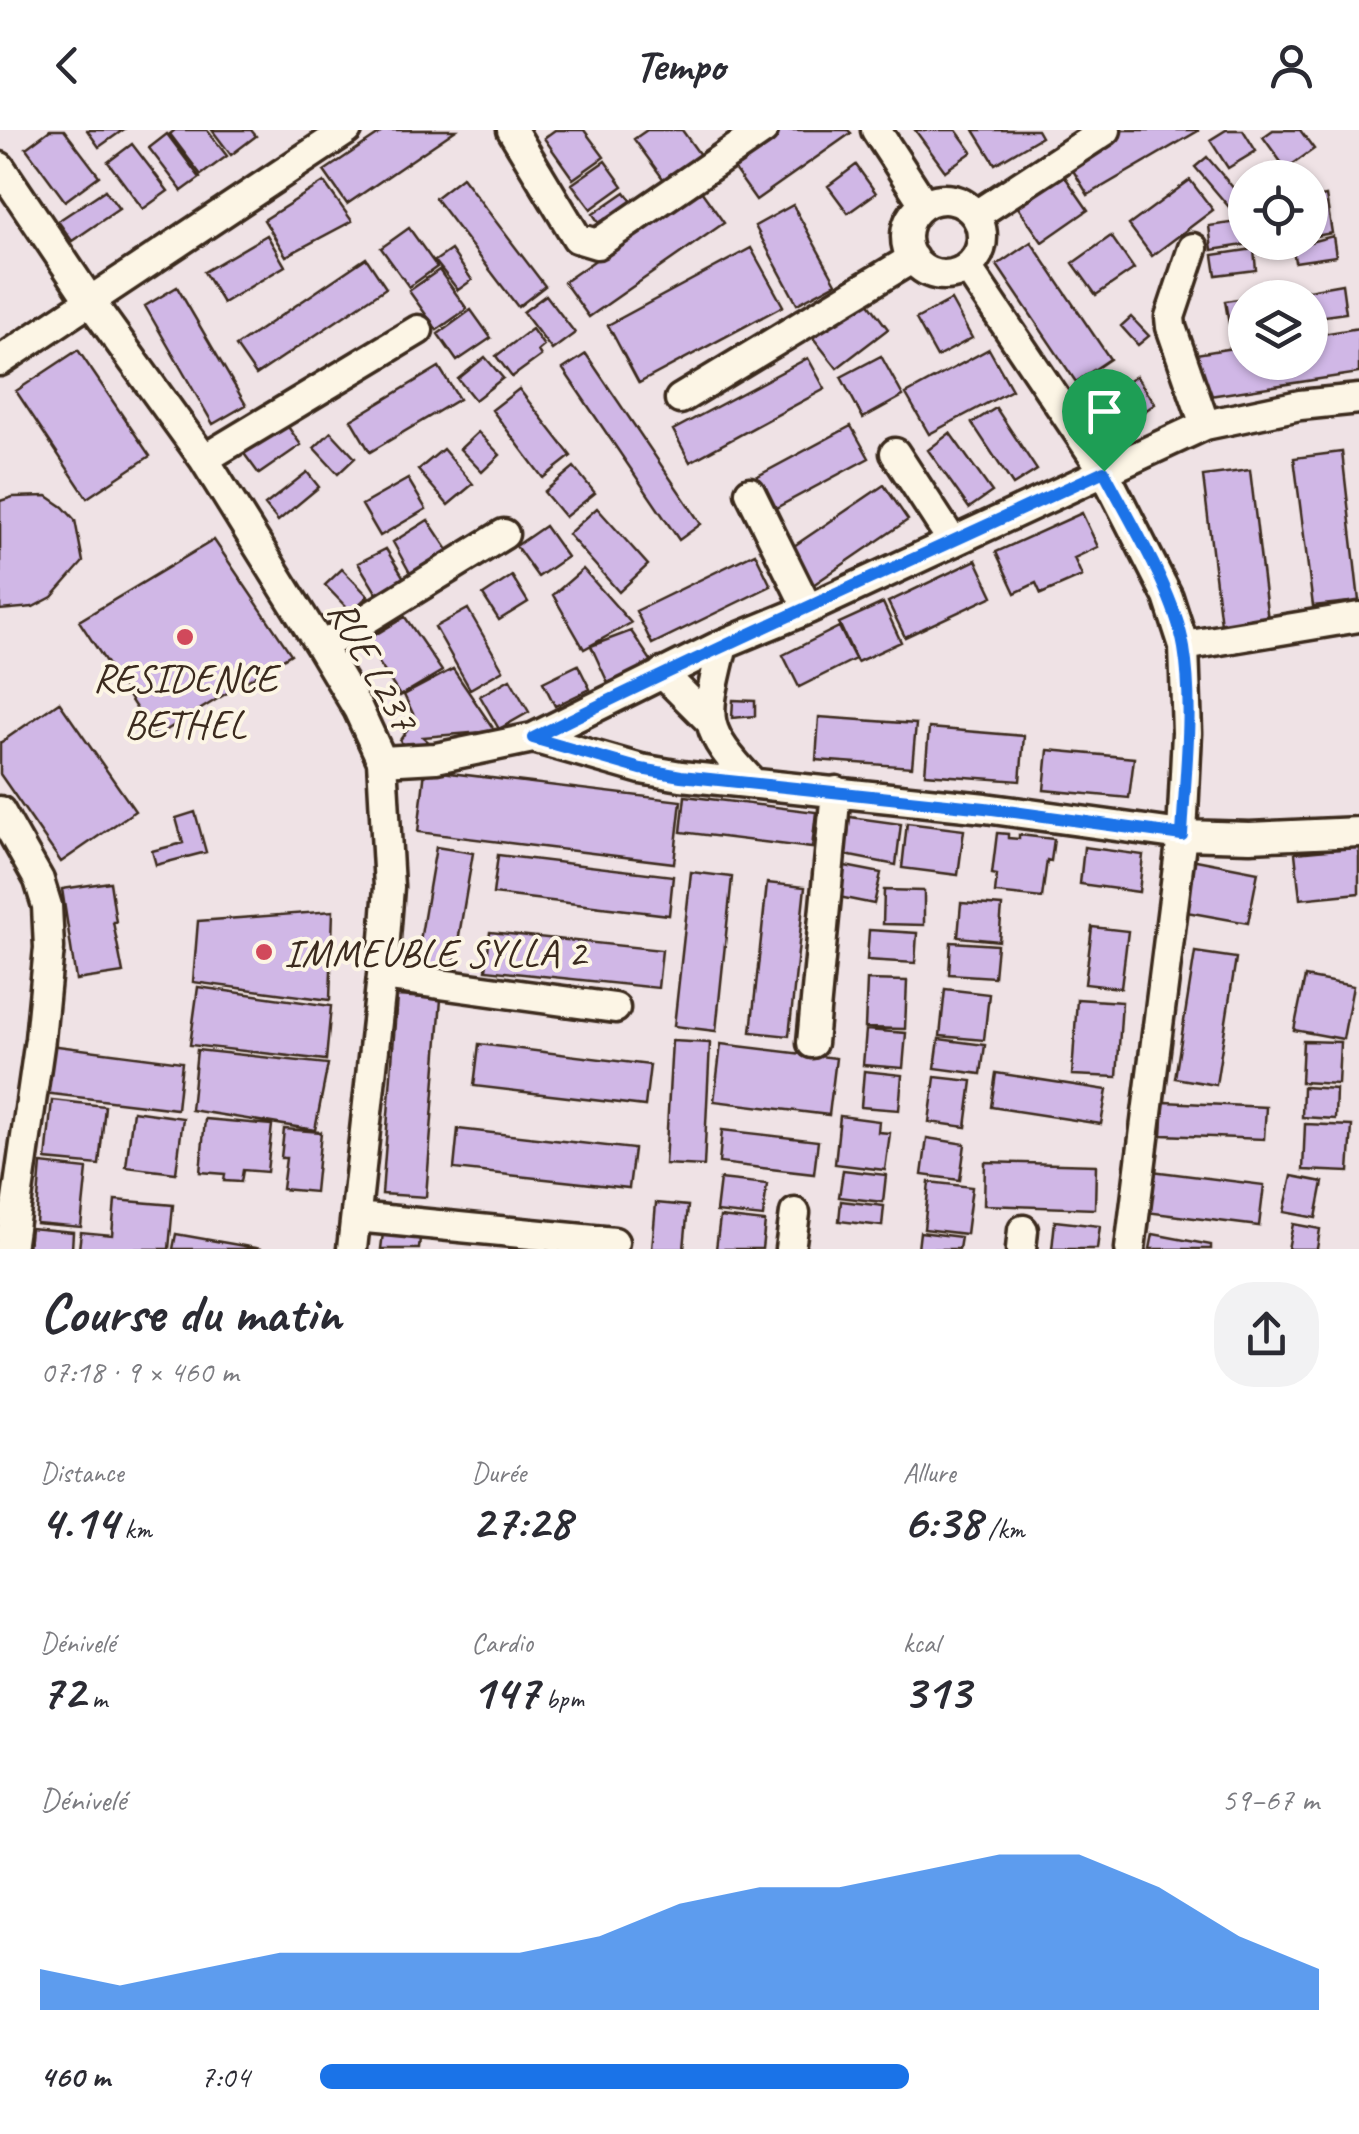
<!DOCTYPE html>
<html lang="fr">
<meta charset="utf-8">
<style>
:root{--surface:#fff;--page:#f2f2f3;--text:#2b2b33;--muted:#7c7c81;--accent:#1a73e8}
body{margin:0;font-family:Caveat,sans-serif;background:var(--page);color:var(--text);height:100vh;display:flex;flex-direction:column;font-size:38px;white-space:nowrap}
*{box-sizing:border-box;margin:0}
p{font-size:32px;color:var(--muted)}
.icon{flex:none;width:55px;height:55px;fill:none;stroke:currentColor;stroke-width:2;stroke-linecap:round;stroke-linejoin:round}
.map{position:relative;height:1119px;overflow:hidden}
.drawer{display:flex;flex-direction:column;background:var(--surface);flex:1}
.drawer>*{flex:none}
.fabs{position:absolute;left:1228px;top:30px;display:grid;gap:20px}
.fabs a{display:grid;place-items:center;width:100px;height:100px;border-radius:50%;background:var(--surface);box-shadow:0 2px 8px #0004;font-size:50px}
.pin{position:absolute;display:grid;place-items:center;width:85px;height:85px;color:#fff;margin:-102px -42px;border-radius:50% 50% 50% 0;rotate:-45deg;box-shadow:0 0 10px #0007}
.pin .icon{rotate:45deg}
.round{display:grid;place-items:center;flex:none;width:105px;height:105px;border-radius:40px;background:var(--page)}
.headline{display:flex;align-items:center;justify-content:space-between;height:170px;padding:0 40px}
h1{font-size:55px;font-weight:700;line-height:75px}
.metrics{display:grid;grid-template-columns:repeat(3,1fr);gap:15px;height:170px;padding:10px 40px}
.metrics div{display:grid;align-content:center}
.metrics b{font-size:50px;font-weight:700}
.metrics small{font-size:28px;font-weight:400}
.metrics p{font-size:28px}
.chart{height:280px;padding:20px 40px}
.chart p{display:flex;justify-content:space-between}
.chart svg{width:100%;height:180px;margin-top:10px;fill:var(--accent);opacity:.7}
ul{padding:0 40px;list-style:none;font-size:32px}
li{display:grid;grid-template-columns:160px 120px 1fr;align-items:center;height:75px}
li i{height:25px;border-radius:12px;background:var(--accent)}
header{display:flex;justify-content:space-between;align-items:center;height:130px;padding:0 40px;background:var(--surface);font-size:45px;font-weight:700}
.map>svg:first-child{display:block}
</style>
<header><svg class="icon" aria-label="back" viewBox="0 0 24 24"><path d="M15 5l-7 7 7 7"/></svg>Tempo<svg class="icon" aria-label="person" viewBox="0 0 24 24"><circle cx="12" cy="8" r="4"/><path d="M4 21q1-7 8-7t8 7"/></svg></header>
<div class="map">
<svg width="1359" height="1119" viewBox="0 0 1359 1119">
<rect width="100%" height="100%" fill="#efe2e5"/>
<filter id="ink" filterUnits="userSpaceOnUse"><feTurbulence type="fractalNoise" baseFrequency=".01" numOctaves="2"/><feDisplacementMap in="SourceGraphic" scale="20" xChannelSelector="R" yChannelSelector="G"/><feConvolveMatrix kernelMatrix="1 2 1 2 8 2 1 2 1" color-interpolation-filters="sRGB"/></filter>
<g filter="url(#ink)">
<path fill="#d0b7e6" stroke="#3b2a1e" stroke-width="2.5" d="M50 0H64L99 46 65 71 26 18Z
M87 0H123L99 17Z
M175 0H207L227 26 201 45 170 4Z
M212 0H251L256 6 231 25Z
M385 0H456L347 74 324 41Z
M555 0H584L604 27 573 49 544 8Z
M647 0H682L700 25 664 50 634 9Z
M783 0H848L851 3 756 70 732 36Z
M915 0H956L972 22 945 41Z
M974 0H1037L1041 7 995 34Z
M1116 0H1198V1L1088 65 1066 29Z
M1226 0H1243L1256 21 1228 38 1210 10Z
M1273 0H1300L1314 19 1286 39 1263 7Z
M167 4 200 48 182 61 149 18Z
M132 14 168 61 143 79 108 32Z
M1207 27 1241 67 1229 77 1195 37Z
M605 31 623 56 591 79 572 54Z
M856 35 876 63 848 83 828 56Z
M1061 41 1088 80 1042 112 1015 73Z
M462 47 545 156 518 177 435 68Z
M1190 50 1213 80 1152 126 1129 95Z
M324 52 352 91 286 126 264 90Z
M699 58 724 93 589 187 564 152Z
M105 60 119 79 72 111 58 91Z
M625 62 633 73 601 96 593 84Z
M1326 66 1332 103 1310 107V69Z
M793 75 836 153 797 174 755 96Z
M1245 91V112L1250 114 1212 120 1209 96Z
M409 98 437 137 409 157 381 118Z
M267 105 285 136 223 173 204 142Z
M1111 106 1134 139 1096 165 1073 133Z
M1333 106 1336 126 1295 132 1292 113 1310 112Z
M1031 112 1110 229 1076 252 997 135Z
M751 118 783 176 639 253 608 195Z
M1254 119 1256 140 1216 145 1213 125Z
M451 120 472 150 458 160 435 131Z
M366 128 386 158 256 245 236 216Z
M439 140 467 179 437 200 409 161Z
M1342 154 1346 183 1310 188V168H1298L1297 162Z
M177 157 246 275 213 294 145 176Z
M862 164 888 199 837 238 810 204Z
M546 165 575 203 552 220 523 182Z
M1245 168V203L1231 206 1225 171Z
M951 170 972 208 937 227 916 189Z
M471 180 491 208 457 231 438 204Z
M1131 187 1149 206 1138 215 1121 196Z
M1359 198V243L1203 267 1196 224 1245 216V232H1310V206Z
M532 199 544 216 538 221 541 226 512 247 496 226Z
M989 219 1012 260 929 304 906 264Z
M78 220 150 326 87 368 16 261Z
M586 224 701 394 679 410 563 239Z
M881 226 903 266 863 288 841 247Z
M485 227 503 248 475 270 458 249Z
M808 228 825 259 690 332 673 300Z
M439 237 459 269 370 322 351 290Z
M1136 246 1155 274 1106 308 1087 280Z
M519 259 571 326 543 348 492 280Z
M996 278 1037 340 1013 355 972 293Z
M279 284 301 315 259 344 237 314Z
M851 296 869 328 772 380 754 348Z
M331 302 355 328 338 344 314 318Z
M478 302 500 325 482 342 460 319Z
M950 303 992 362 969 378 928 320Z
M443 319 473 354 448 375 418 340Z
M1342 322 1359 471 1313 476 1294 328Z
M574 337 595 363 565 387 544 362Z
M1250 340 1268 490 1221 495 1203 346Z
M307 342 319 357 278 391 265 375Z
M408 349 426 379 380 406 362 375Z
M884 355 908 390 810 457 785 422Z
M47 366 63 377 75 390 83 432 52 467 33 477 0 480V371L13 367Z
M597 378 648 435 619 462 568 404Z
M1082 383 1098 417 1074 428 1082 446 1041 464 1036 453 1015 463 996 422Z
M428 390 454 429 415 452 393 412Z
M545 396 567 427 538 447 516 416Z
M214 410 291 524 155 607 79 491Z
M386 419 409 456 380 469 358 433Z
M755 423 771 456 652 514 636 481Z
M976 430 993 466 905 507 888 472Z
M342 439 368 466 351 482 325 455Z
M583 439 631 493 584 519 553 465Z
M512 446 528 472 499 490 483 465Z
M883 473 901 512 857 532 839 493Z
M468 479 503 540 470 559 435 497Z
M405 487 442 541 400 566 365 511Z
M839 497 855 529 799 557 783 525Z
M631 501 654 535 608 553 591 516Z
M578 535 590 559 555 576 543 552Z
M453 539 495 601 423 607 433 616 404 617 400 610 415 588 404 565Z
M510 549 529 582 499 599 480 566Z
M733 570 755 571V586L732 588Z
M59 572 135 681 61 732 0 644V613Z
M819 587 916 594 912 637 816 630Z
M929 598 1024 606 1020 651 925 644Z
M1048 620 1134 628 1129 668 1044 660Z
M425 640 681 671 674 733 418 702Z
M685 666 816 682 812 718 681 702Z
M195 682 206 722 156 735 152 721 183 713 176 688Z
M850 687 901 694 896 735 845 725Z
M907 693 964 700 958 745 902 738Z
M997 703 1008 704V708L1019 709V705L1054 709 1051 731 1047 730 1042 768 995 763 997 745 992 744Z
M436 717 473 723 452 847 415 840Z
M1084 717 1143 725 1139 762 1080 754Z
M1359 717V763L1300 769 1295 723Z
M498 725 673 746 669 785 493 764Z
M1191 729 1258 742 1248 793 1181 781Z
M845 736 881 743 874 774 839 767Z
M691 742 732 747 716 901 674 896Z
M110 752 116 792H113L123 843 76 850 62 759Z
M767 753 805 757 789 906 751 902Z
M884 760 924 761V795L883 794Z
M961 773 1002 776 999 811 958 807Z
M333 781 330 870 193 852 198 791Z
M1092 797 1128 801 1121 858 1085 854Z
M869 800 917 803 915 833 867 830Z
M490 802 662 820 658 858 486 840Z
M951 812 997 815 994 847 949 844Z
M1195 822 1236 828 1216 955 1175 948Z
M1305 847 1353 856 1343 909 1294 900Z
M867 850 907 851 905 899 865 898Z
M198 857 331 876 326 930 190 915Z
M945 859 989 864 984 910 940 906Z
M397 866 441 869 426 1067 382 1064Z
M1077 869 1122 872 1117 947 1072 945Z
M866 900 906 903 903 938 863 935Z
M939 909 985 915 981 944 935 938Z
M672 911 710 913 704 1036 665 1034Z
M1303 911 1340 912 1338 954 1301 952Z
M479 914 650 935 645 976 474 956Z
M721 914 836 928 829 985 714 971Z
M50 915 182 932 177 979 43 963Z
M197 920 328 934 315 1000 191 980Z
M864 941 902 945 899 980 861 977Z
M996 943 1107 960 1101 994 991 977Z
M935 947 972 951 966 997 929 992Z
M1303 957 1336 959 1335 989 1302 987Z
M52 970 105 976 99 1035 46 1030Z
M1164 972 1266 977 1264 1009 1162 1005Z
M133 981 183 988 176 1043 126 1037Z
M840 986 879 991 878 1002 890 1003 885 1040 835 1034Z
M205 989 272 995 267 1042 243 1040 241 1052 224 1051 225 1044 200 1042Z
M1305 994 1352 996 1349 1042 1303 1040Z
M284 999 321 1002 315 1062 282 1059 286 1028H281Z
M458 999 634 1019 629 1058 454 1039Z
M722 1000 818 1011 814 1044 719 1033Z
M927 1008 965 1014 960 1050 922 1045Z
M985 1032 1096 1035 1095 1079 984 1075Z
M41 1034 87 1039 81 1097 36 1093Z
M843 1040 886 1045 883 1072 839 1067Z
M1152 1041 1264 1055 1259 1096 1146 1082Z
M1292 1046 1323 1052 1316 1088 1284 1082Z
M720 1049 767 1054 763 1087 716 1082Z
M929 1052 972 1057 966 1104 924 1099Z
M115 1070 173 1075 169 1119H79L81 1102 112 1105Z
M841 1071 884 1076 882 1096 839 1091Z
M656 1073 688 1076 684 1119H652Z
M720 1087 765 1092 762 1119H716Z
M1055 1091 1100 1096 1097 1119H1052Z
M1293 1094 1320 1099 1317 1119H1288Z
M30 1098 73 1102 72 1119H28Z
M920 1102 961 1107 959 1119H918Z
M383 1103 420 1108 419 1119H381Z
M176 1104 261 1119H173Z
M1153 1104 1211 1115V1119H1150Z"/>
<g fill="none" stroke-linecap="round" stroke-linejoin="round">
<g stroke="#3b2a1e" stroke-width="35">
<path id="minor" d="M512 0 577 108 597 114 763 0
M876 0 924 74
M0 37 90 171 204 329 321 517 358 579 382 631 389 757 382 846 352 1119
M906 107a38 38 0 1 1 76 0a38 38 0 1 1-76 0Z
M976 85 1106 0
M1193 118 1170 187 1171 197 1205 295
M967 137 1104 341 1168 467 1184 516 1187 603 1182 705 1130 1119
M0 231 347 0
M680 269 913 128
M895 323 953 412
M204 329 418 200
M750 362 808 479
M723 514C706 588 698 595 752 652
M1184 516 1359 487
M321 517 504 404
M662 543 710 591
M533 608 641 639 681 646 985 678 1182 705 1250 707 1359 702
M382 631 436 628 533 608 723 514 808 479 1205 295 1300 275 1359 269
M0 681 39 750 47 776 49 818 40 909 10 1119
M382 846 615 878
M812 913 836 661
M356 1087 614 1112
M790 1119 795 1083
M1021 1119 1023 1100"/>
</g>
<use href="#minor" stroke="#fcf5e5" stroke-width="28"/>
</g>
</g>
<g fill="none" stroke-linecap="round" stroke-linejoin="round" filter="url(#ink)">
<g stroke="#fff" stroke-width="20">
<path id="route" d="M1104 341C1130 391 1175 463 1184 518 1194 578 1185 644 1182 705L985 678 681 646 641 639 533 608C721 514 914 430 1104 341Z"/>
</g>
<use href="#route" stroke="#1a73e8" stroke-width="12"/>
</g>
<g fill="#d1495b" stroke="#fcf5e5" stroke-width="4">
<circle cx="185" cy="507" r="10"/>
<circle cx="264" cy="822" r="10"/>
</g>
<g text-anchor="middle" stroke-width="8" stroke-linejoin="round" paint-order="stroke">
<g font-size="40" fill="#3b2a1e" stroke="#fcf5e5">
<text transform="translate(374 535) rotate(61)" y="14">RUE L237</text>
</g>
<g font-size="40" fill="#3b2a1e" stroke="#fcf5e5">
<text x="185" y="561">RESIDENCE<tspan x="185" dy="46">BETHEL</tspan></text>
<text x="284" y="836" text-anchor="start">IMMEUBLE SYLLA 2</text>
</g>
</g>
</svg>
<div class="fabs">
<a><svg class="icon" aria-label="locate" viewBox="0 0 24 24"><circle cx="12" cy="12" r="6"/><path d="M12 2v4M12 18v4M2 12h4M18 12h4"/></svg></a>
<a><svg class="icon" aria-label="layers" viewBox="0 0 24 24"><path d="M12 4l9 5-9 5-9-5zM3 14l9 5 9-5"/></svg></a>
</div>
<div class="pin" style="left:1104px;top:341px;background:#1e9e55"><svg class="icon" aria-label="arrive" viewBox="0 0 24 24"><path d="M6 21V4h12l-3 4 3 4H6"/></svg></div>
</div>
<section class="drawer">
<div class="headline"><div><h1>Course du matin</h1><p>07:18 · 9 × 460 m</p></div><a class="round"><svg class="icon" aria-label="share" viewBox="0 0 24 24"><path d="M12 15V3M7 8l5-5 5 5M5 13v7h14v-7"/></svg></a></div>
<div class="metrics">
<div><p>Distance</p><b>4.14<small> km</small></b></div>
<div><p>Durée</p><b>27:28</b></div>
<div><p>Allure</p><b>6:38<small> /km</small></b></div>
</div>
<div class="metrics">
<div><p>Dénivelé</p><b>72<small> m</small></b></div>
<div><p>Cardio</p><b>147<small> bpm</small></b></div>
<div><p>kcal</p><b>313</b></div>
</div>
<div class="chart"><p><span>Dénivelé</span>59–67 m</p>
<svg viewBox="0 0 160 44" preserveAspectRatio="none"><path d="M0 44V34L10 38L20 34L30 30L40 30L50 30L60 30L70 26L80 18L90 14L100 14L110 10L120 6L130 6L140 14L150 26L160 34V44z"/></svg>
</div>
<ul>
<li><b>460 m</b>7:04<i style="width:59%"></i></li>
</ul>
</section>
